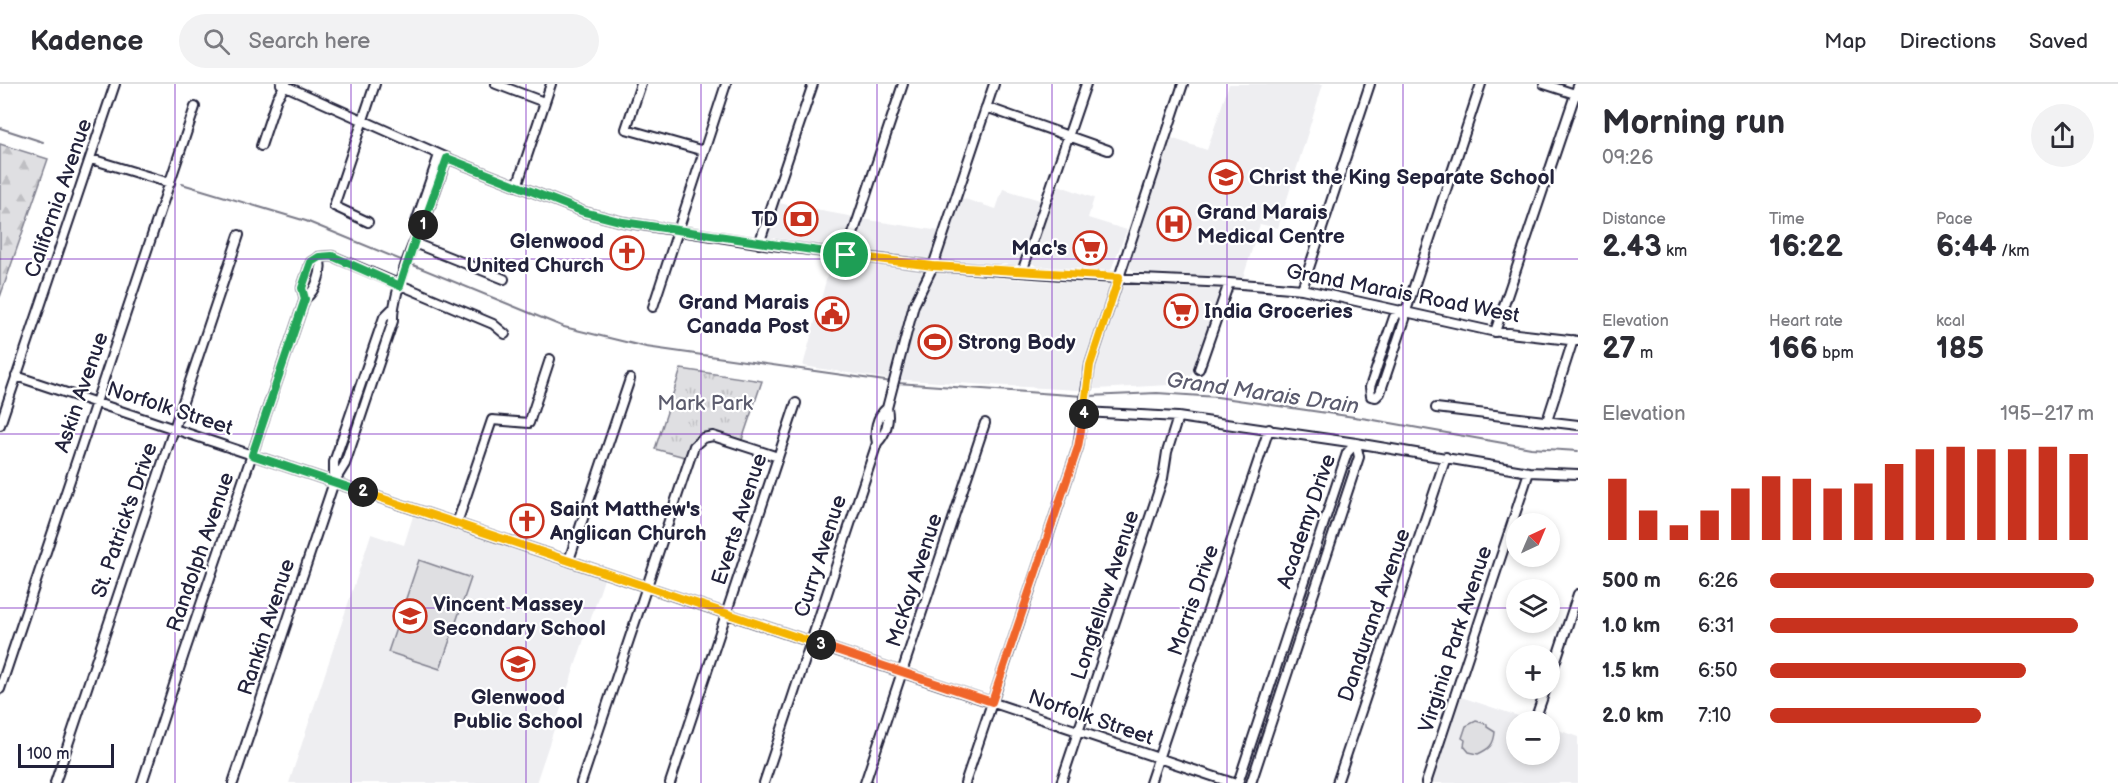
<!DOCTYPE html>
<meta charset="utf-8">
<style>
:root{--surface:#fff;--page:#f2f2f3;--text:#2b2b33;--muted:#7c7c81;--line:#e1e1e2;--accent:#c8321e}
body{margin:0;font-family:"Balsamiq Sans",sans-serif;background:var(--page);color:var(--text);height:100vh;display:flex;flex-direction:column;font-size:22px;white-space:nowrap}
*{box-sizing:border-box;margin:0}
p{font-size:20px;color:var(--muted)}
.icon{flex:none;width:33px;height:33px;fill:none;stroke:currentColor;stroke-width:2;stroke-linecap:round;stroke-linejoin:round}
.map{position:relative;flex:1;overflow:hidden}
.details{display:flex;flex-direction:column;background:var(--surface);width:540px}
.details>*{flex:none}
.needle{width:39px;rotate:44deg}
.tools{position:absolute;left:1506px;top:429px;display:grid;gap:12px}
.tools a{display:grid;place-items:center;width:54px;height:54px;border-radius:50%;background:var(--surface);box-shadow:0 3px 9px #0003;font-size:30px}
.scale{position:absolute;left:18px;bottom:15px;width:96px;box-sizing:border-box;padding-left:6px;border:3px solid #22223b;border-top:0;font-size:16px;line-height:21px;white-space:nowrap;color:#22223b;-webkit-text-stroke:4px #fff;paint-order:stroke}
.pin{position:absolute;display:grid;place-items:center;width:51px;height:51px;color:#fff;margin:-26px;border:3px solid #fff;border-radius:50%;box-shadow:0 2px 6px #0007}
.km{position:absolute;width:30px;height:30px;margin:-15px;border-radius:50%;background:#222;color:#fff;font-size:16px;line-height:30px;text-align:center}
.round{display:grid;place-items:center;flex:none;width:63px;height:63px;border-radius:32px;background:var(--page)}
.head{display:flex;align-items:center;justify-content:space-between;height:102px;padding:0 24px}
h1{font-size:33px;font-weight:600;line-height:45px}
.metrics{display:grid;grid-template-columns:repeat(3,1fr);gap:9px;height:102px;padding:6px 24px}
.metrics div{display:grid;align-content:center}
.metrics b{font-size:30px;font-weight:600}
.metrics small{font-size:16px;font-weight:400}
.metrics p{font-size:16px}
.chart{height:168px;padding:12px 24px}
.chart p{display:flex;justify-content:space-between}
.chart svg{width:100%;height:108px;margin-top:6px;stroke:var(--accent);stroke-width:6}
ul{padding:0 24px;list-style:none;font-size:20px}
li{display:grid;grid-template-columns:96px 72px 1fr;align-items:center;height:45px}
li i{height:15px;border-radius:8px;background:var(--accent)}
header{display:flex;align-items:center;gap:36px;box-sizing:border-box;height:84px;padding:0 30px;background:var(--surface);border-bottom:2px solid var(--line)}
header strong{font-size:28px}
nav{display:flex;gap:33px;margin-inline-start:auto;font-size:21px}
.search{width:420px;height:54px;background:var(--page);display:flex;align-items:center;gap:15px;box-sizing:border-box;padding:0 21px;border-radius:33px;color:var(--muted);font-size:22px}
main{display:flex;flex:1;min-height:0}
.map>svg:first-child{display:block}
</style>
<header>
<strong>Kadence</strong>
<div class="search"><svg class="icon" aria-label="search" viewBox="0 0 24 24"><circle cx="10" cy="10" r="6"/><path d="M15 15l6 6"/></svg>Search here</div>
<nav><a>Map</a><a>Directions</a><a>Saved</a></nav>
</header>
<main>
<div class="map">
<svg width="1578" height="699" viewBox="0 0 1578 699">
<defs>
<pattern id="grass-tufts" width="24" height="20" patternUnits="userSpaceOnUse" patternTransform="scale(1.5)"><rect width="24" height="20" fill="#dfdfe2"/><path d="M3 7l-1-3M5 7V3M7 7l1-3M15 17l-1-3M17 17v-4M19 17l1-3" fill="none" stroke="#bfbfc3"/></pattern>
<pattern id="forest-firs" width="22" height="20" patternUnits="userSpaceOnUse" patternTransform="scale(1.5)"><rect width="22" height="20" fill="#dfdfe2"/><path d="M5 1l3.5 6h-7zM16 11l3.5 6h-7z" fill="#bfbfc3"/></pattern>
</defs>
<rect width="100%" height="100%" fill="#fff"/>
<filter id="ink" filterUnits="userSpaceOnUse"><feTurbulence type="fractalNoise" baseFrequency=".0167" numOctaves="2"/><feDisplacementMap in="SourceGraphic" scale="12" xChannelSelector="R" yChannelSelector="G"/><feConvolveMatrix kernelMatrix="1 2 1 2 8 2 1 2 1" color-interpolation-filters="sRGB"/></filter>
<g filter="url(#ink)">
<path fill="#eeeef1" d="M1229 0H1323L1278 144 1260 140 1243 194 1135 188 1130 184V176L1171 54 1207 66Z
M1055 100 1094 114 1088 134 1127 146 1110 188 1038 183 1032 179 1031 172Z
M1003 105 1043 117 1024 173 1019 180 1014 182 862 171 854 166 853 159 862 135 940 147 952 111 996 125Z
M778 119 854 133 845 168 773 157 768 155 767 148Z
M832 174 938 189 1029 196 1217 205 1221 211 1188 300 1077 306 888 295 803 282Z
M414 429 438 440 480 454 500 458 565 483H577L605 492 536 699H289L371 450 404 461Z
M1458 612 1533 637 1516 638V670H1550V643L1578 653V699H1428Z"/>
<path fill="url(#grass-tufts)" stroke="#80808e" stroke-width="1.5" d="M681 285 762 297 742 356C712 347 699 340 685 373L655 365Z"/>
<path fill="url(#forest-firs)" stroke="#80808e" stroke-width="1.5" d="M0 60 48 75 0 213Z"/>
<path fill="#dfdfe2" stroke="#80808e" stroke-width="1.5" d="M419 476 471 494 440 585 388 568Z
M1476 637 1487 640V643L1495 648C1494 661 1489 665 1478 670L1469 668 1464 662 1465 656 1462 654 1466 642Z"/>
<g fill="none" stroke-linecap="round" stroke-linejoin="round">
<path stroke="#7a7a88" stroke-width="2" d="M0 44 43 58
M182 100 306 137 564 243 646 263 892 298
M897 299 1083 312
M1089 312 1157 309 1217 313 1368 335 1531 364 1578 367"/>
<g stroke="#22223b" stroke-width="12">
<path id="minor" d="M281 0 452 76 584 128 623 138 764 160 933 182 1076 192 1229 199 1302 205 1491 247 1578 257
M496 0 544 18
M641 0 626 45 704 67
M1544 0 1578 11
M986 23 1108 66
M261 62 277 14 286 0
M91 75 170 99
M517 102 551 0
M368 138 334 122 375 0
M417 150 416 138 439 71
M414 159 504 195
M759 160 813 0
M846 171 903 0
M1022 188 1086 0
M1302 205 1370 0
M305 215 302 204 311 178 319 173 332 172 493 240 505 250
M653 223 726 0
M1402 226 1405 235 1380 309 1376 313 1371 312 1370 303 1394 233Z
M1406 227 1481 0
M1495 248 1578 2
M1199 285 1229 199
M16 292 1233 699
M1436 324 1578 341
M1084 328 1178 333 1356 359 1529 388 1578 390
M1547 337 1573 256
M0 341 115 0
M877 359C874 347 876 333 887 324
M334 396V378L384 233 392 225
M457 439 492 336 529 339 550 275
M569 476 630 295
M1550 594 1578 510
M0 605 195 23
M1536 633 1546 604
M55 699 239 151
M142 699 184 570 305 215C316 206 324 187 319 173
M233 699 334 398 345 380 393 237C392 217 411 158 423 142L447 74
M581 699 694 362 703 354 713 352 778 373
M670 699 796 319
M764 699 877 359C886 350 890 337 887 324L914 221 933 182 994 0
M865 699 985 339
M965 699 1078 363 1090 281 1183 0
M1061 699 1163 394 1167 368 1178 333
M1150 699 1269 345
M1238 699 1347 369 1356 359
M1251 699 1359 373 1356 359
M1337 699 1446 373
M1426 699 1529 388"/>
</g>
<use href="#minor" stroke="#fff" stroke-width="8"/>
</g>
</g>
<g fill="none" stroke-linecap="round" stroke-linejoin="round" filter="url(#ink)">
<g stroke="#fff" stroke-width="12">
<path id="split-1" d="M423 141 447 74 584 128 623 138 846 171"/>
</g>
<g stroke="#fff" stroke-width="12">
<path id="split-2" d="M363 408 252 371 305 215 302 204 311 178 319 173 332 172 400 202 417 150 423 141"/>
</g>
<g stroke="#fff" stroke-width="12">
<path id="split-3" d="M363 408 821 561"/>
</g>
<g stroke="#fff" stroke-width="12">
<path id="split-4" d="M821 561 992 618 1078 363 1084 330"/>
</g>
<g stroke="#fff" stroke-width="12">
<path id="split-5" d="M846 171 933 182 1119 193 1090 281 1084 330"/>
</g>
<use href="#split-1" stroke="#22a559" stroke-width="8"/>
<use href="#split-2" stroke="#22a559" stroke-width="8"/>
<use href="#split-3" stroke="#f5b400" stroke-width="8"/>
<use href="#split-4" stroke="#f0652b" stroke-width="8"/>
<use href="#split-5" stroke="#f5b400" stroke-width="8"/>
</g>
<path fill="none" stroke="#7b2cbf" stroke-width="1.5" stroke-opacity="0.55" d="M175 0V699M351 0V699M526 0V699M701 0V699M877 0V699M1052 0V699M1227 0V699M1403 0V699M0 175H1578M0 350H1578M0 524H1516M1550 524H1578"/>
<defs>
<g id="school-ring" transform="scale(1.725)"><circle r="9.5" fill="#fff" stroke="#c8321e" stroke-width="1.5"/><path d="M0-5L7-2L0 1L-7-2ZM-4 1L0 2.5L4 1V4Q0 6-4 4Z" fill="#c8321e"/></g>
<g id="bank-ring" transform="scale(1.725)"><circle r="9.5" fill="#fff" stroke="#c8321e" stroke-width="1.5"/><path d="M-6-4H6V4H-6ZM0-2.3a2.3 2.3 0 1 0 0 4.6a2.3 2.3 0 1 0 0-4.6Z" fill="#c8321e"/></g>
<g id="hospital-ring" transform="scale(1.725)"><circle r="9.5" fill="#fff" stroke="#c8321e" stroke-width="1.5"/><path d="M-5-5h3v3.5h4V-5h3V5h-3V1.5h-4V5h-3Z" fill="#c8321e"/></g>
<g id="supermarket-ring" transform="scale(1.725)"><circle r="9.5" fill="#fff" stroke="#c8321e" stroke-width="1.5"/><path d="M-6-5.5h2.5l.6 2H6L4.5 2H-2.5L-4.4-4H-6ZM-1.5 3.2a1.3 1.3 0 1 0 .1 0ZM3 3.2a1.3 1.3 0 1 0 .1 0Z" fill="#c8321e"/></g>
<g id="church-ring" transform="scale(1.725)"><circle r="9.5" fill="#fff" stroke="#c8321e" stroke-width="1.5"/><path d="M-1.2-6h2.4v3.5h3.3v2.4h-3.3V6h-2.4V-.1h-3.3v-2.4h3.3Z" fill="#c8321e"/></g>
<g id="civic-ring" transform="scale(1.725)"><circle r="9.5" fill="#fff" stroke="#c8321e" stroke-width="1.5"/><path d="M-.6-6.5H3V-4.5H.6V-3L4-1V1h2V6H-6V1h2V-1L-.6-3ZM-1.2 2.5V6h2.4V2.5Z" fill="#c8321e"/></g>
<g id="stadium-ring" transform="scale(1.725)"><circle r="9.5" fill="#fff" stroke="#c8321e" stroke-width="1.5"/><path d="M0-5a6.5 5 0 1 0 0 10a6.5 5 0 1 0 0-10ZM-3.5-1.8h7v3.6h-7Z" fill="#c8321e"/></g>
</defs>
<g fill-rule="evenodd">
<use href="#school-ring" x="1226" y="93"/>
<use href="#bank-ring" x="801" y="135"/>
<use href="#hospital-ring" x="1174" y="140"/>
<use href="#supermarket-ring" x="1090" y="164"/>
<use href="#church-ring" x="627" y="169"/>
<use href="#supermarket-ring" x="1181" y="227"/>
<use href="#civic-ring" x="832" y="230"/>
<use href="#stadium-ring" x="935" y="258"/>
<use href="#church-ring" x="527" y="437"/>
<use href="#school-ring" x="410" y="532"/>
<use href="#school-ring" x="518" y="580"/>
</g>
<g text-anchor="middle" stroke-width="4.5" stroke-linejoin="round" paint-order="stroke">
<g font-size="21" font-weight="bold" fill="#22223b" stroke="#fff" text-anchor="start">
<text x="1249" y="100">Christ the King Separate School</text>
<text x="1197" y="135">Grand Marais<tspan x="1197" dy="24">Medical Centre</tspan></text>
<text x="778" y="142" text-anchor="end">TD</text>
<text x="604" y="164" text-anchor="end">Glenwood<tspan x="604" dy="24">United Church</tspan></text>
<text x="1067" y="171" text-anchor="end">Mac's</text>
<text x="809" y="225" text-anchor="end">Grand Marais<tspan x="809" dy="24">Canada Post</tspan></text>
<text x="1204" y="234">India Groceries</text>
<text x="958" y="265">Strong Body</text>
<text x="550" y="432">Saint Matthew's<tspan x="550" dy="24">Anglican Church</tspan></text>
<text x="433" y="527">Vincent Massey<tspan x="433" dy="24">Secondary School</tspan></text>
<text x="518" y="620" text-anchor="middle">Glenwood<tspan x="518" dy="24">Public School</tspan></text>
</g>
<g font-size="21" fill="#22223b" stroke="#fff">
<text transform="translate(58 114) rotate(-71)" y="7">California Avenue</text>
<text transform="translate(1403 209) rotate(11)" y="7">Grand Marais Road West</text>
<text transform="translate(81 308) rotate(-71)" y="7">Askin Avenue</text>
<text transform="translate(170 324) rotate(18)" y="7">Norfolk Street</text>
<text transform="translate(739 435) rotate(-72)" y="7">Everts Avenue</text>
<text transform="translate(124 436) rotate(-71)" y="7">St. Patrick's Drive</text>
<text transform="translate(1306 437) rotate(-71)" y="7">Academy Drive</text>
<text transform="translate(200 468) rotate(-71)" y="7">Randolph Avenue</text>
<text transform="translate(820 472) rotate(-72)" y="7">Curry Avenue</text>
<text transform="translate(914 496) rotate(-72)" y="7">McKay Avenue</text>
<text transform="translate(1105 511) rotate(-72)" y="7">Longfellow Avenue</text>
<text transform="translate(1193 516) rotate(-71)" y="7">Morris Drive</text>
<text transform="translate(1374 531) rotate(-71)" y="7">Dandurand Avenue</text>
<text transform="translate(266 543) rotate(-72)" y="7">Rankin Avenue</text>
<text transform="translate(1455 555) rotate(-72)" y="7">Virginia Park Avenue</text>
<text transform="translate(1091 633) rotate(19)" y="7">Norfolk Street</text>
</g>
<g font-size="21" fill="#5b5b6d" stroke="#fff">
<text x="705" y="326">Mark Park</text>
</g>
<g font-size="22" font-style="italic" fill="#5c5c6f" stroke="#fff">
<text transform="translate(1263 308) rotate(8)" y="8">Grand Marais Drain</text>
</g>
</g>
</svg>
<div class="tools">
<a><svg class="needle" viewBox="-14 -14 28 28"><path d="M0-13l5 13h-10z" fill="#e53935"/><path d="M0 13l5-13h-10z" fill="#7c7c81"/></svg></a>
<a><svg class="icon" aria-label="layers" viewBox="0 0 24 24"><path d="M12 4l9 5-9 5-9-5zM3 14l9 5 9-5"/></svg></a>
<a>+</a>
<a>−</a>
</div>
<div class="scale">100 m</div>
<div class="pin" style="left:846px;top:171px;background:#1e9e55"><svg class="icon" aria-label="arrive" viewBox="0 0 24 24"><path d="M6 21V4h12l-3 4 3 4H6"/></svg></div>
<b class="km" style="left:423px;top:141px">1</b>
<b class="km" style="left:363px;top:408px">2</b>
<b class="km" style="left:821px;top:561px">3</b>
<b class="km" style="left:1084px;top:330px">4</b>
</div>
<section class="details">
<div class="head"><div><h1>Morning run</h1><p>09:26</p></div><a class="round"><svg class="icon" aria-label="share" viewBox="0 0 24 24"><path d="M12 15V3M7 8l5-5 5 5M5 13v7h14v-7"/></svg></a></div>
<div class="metrics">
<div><p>Distance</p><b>2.43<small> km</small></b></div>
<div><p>Time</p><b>16:22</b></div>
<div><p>Pace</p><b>6:44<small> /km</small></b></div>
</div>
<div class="metrics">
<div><p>Elevation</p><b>27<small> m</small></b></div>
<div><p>Heart rate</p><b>166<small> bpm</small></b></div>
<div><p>kcal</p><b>185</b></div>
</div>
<div class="chart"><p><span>Elevation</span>195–217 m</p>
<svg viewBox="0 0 160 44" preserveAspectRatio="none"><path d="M5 44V19M15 44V32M25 44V38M35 44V32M45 44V23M55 44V18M65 44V19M75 44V23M85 44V21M95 44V13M105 44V7M115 44V6M125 44V7M135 44V7M145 44V6M155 44V9"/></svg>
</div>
<ul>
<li><b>500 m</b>6:26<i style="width:100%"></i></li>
<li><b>1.0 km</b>6:31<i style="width:95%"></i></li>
<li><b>1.5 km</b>6:50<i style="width:79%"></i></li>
<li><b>2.0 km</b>7:10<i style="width:65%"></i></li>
</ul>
</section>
</main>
